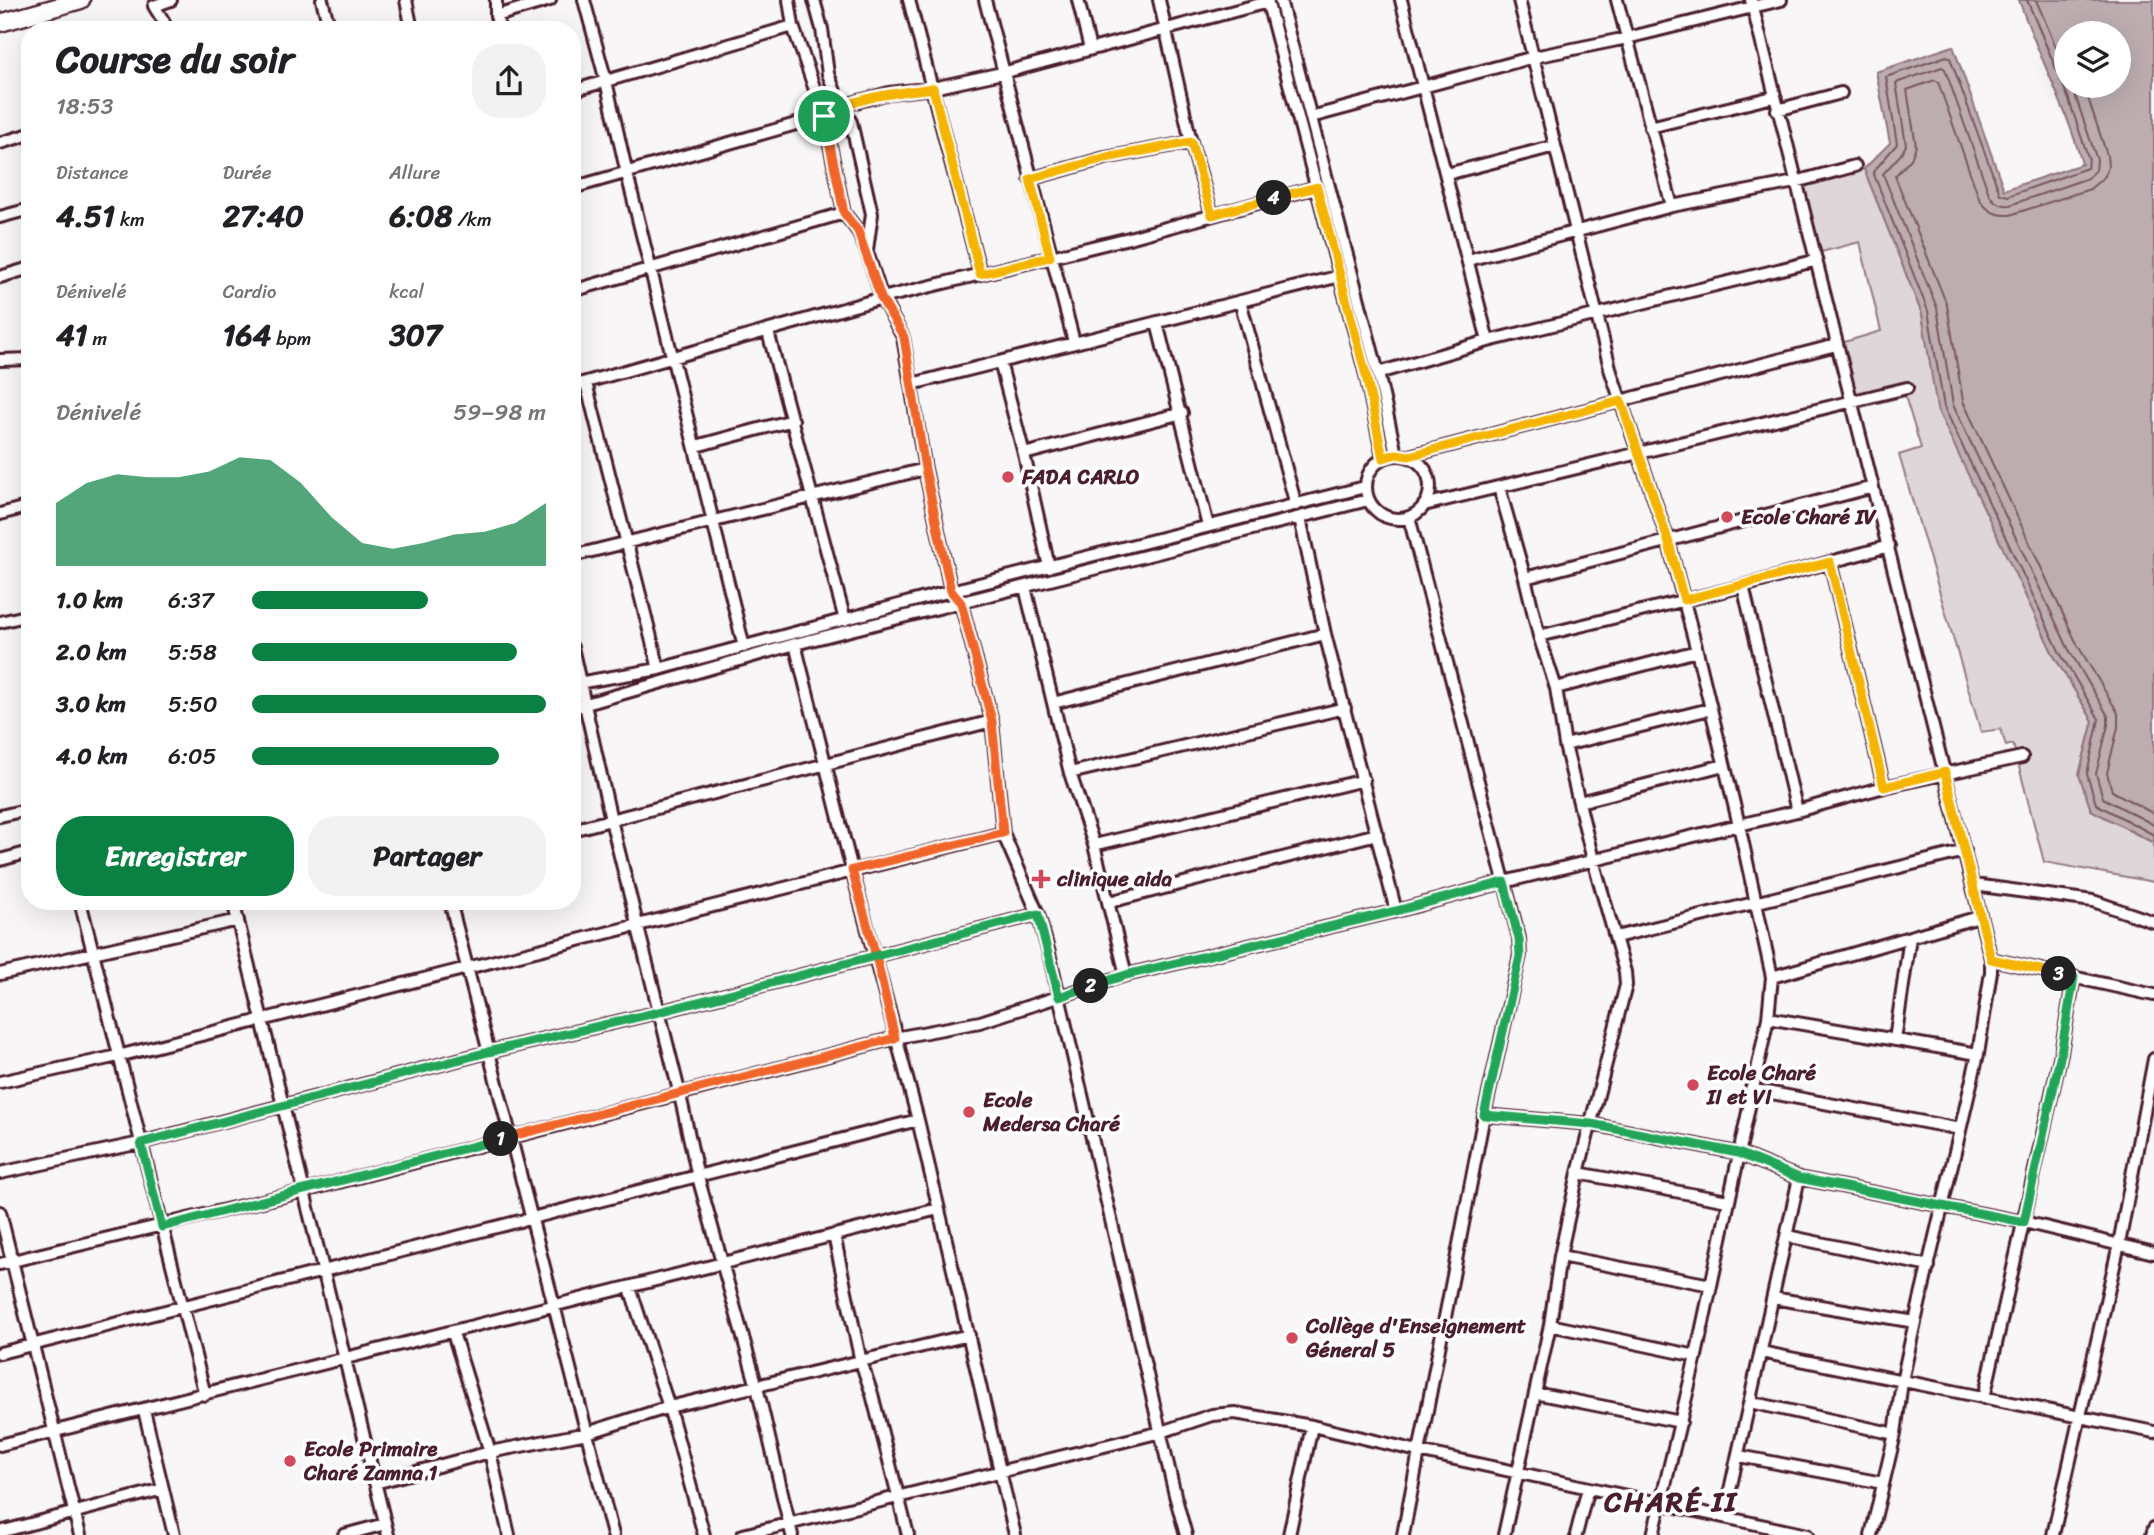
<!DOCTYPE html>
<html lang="fr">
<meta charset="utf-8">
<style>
:root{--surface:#fff;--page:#f2f2f2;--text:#202124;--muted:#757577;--accent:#0b8043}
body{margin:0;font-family:Sriracha,sans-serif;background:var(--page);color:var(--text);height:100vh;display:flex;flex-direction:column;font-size:26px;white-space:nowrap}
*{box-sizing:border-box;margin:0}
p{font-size:23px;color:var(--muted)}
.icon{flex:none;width:38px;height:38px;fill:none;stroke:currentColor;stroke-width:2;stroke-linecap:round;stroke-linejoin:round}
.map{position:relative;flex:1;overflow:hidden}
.drawer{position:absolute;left:21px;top:21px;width:560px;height:889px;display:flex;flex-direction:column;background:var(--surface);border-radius:28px;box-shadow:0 7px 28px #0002}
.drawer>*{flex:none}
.tools{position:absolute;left:2054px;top:21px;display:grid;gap:14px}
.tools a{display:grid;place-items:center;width:77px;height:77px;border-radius:50%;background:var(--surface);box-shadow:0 7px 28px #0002;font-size:35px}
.pin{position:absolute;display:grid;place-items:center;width:60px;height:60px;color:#fff;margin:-30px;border:4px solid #fff;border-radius:50%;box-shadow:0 2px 7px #0007}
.km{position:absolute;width:35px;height:35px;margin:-18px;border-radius:50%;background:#222;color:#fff;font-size:19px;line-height:35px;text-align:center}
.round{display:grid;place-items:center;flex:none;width:74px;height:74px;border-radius:28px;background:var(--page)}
.overview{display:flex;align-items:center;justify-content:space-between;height:119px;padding:0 35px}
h1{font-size:38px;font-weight:700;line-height:52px}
.stats{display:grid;grid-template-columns:repeat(3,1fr);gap:10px;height:119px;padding:7px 35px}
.stats div{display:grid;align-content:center}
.stats b{font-size:30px;font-weight:700}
.stats small{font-size:19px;font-weight:400}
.stats p{font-size:19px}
.chart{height:196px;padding:14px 35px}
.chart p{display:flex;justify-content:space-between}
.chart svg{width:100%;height:126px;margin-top:7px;fill:var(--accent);opacity:.7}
.button{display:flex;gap:14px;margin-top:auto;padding:14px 35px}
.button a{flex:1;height:80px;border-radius:28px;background:var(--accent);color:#fff;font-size:28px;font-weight:700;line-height:80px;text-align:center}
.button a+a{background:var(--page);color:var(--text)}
ul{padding:0 35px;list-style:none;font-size:23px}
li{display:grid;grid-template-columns:112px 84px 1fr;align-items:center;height:52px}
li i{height:18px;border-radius:9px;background:var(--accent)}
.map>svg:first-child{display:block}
</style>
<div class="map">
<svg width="2154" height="1535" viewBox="0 0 2154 1535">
<rect width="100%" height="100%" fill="#f8f6f7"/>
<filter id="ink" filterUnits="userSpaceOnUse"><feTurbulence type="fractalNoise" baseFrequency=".0143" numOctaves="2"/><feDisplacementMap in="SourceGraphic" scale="14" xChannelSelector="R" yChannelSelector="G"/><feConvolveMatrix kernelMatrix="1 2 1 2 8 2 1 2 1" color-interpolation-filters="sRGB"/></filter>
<g filter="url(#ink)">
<path fill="#ded6d9" stroke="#947a82" stroke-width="2" d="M1864 169 1922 314 1938 409 2054 656 2093 721 2079 775 2128 830 2154 843V882L2044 862 2013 744 2006 746 2001 729 1981 732 1899 455 1921 448 1905 396 1858 408 1841 343 1881 331 1860 242 1817 253 1800 185Z"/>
<path fill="#bdadb0" stroke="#8f747b" stroke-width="2" fill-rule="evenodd" d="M2019 0H2154V843L2091 810 2079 775 2093 721 2054 656 1937 409 1922 314 1864 169 1890 143 1876 72 1953 46 2004 190 2082 164C2067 107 2038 56 2019 0ZM2119 33V86H2067V33Z"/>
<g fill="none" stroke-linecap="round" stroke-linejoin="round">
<path stroke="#785860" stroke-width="2" d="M2027 0 2068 97 2089 160 2087 168 2008 196 2000 194 1950 58 1947 56 1886 77 1897 144 1873 172 1928 311 1944 407 2060 653 2099 719 2087 774 2096 804 2154 835
M2036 0 2067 73
M2072 86 2097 160 2096 170 2088 178 2010 205C2001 206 1994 203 1989 194L1945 69 1942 67 1896 83 1906 145 1902 153 1883 174 1937 308 1953 405 2068 648 2108 716V725L2096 774 2103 798 2154 825
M2084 86 2107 155 2108 166 2105 176 2090 189 2010 215C1996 216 1986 211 1979 198L1938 82 1935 80 1907 90 1916 146 1911 159 1895 176 1947 305 1963 401 2077 644 2118 713V727L2107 773 2112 791 2154 814"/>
<g stroke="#4a1f2b" stroke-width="16">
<path id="minor" d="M322 0 330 30
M406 0 412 30
M496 0V16L500 30
M584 0 606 81 627 174 744 647
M789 0 793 26 824 116 844 213 858 231 867 252 882 298 903 337 925 469 951 591 961 603 992 721 1003 833 1038 914 1049 953 1175 1495 1186 1535
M814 0 822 29 828 74 841 106 851 122 872 214 867 250
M909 0 980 273
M985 0 1074 342
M1078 0 1090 49
M1159 0 1191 142 1212 215
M1267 0 1366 375 1383 458
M1280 0 1378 373 1396 454
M1401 0 1488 341
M1519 0 1611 372 1668 540 1697 651 1739 825 1772 977 1768 1018 1696 1356 1653 1535
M1617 0 1672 206
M1751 0 1991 959V972L1978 1054 1915 1322 1902 1381 1895 1434 1871 1535
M496 16 550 0
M163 30 164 22 154 6 171 0
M572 91 793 26
M1777 110 1841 93
M1311 117 1534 57 1627 38 1781 0
M1650 127 1773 97
M0 143 30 134
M1447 174 1555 146
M1030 179 1105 158 1191 142
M572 188 824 116 841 106 889 93 933 88 1002 73 1268 2
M0 217 30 209
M1468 260 1672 206 1795 182 1855 166
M0 277 30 268
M572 291 844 213
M1240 301 1296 505
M1157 323 1208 526
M768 332 845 620
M0 360 30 359
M1000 362 1024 454 1049 567
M1378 373 1488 341 1814 261
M586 383 659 669
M912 384 1340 276
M572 386 882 298 1129 238 1317 187
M696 446 793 420
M1024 454 1182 413
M1366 487a32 32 0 1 1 64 0a32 32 0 1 1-64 0Z
M1409 456 1836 345
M1499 487 1525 578 1539 636 1556 688 1565 745 1593 860 1625 972 1626 985 1578 1173 1560 1256 1550 1325 1504 1535
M1424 505 1907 388
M0 514 30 506
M1300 518 1325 634 1396 911
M572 556 925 469
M1830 562 1884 787
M1525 578 1873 487
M1743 586 1797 811
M1025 587 1070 773 1094 845 1126 975
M0 622 30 615
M1539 636 1743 586 1889 546
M795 644 852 870 918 1120 1015 1535
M572 647 611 820 680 1095 698 1177 757 1387 792 1535
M572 684 659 669 951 591 1365 487
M1556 688 1697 651
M1053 703 1325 634
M572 708 795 644 1368 500
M1565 745 1710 709
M1070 773 1345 708
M1579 802 1724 765
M0 816 30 809
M572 830 992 721
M1094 845 1364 780
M0 860 30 852
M1974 885 2093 901 2154 922
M80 901 205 1395
M233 901 388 1535
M450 901 613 1535
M1109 902 1377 834
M1616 937 1965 851
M1991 959 2154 995
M0 974 238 920
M1772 977 1979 917
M1768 1018 1978 1054
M1895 1040 1910 937
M0 1082 118 1056 1003 833
M1751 1089 1960 1129
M1484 1115 1591 1124 1738 1153 1799 1178 2024 1222 2154 1253
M0 1173 140 1143 488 1052 659 1012 1038 914
M1578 1173 1728 1201
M0 1212 80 1535
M834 1235 861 1362 872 1394 908 1535
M1787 1236 1929 1266
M1560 1256 1711 1285
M0 1264 304 1191 895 1038 980 1022 1126 975 1396 911 1504 882 1797 811 1884 787 2022 757
M630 1288 669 1407 704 1535
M1773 1298 1915 1322
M1550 1325 1696 1356
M453 1333 490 1452 509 1535
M1761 1352 2154 1432
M0 1353 918 1120
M1535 1393 1681 1422
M1984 1398 2061 1053 2074 977
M1750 1402 1895 1434
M144 1410 174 1535
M0 1445 938 1209
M1739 1456 1883 1483
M375 1483 490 1452 587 1433 669 1407 969 1335
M1724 1517 1799 1178
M0 1532 163 1489
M344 1535 385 1524
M743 1535 1161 1432 1212 1415 1235 1413 1312 1426 1418 1451 1807 1535
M1289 1535 1312 1426
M1403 1535 1484 1115 1520 955 1519 938 1409 517
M1576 1535 1588 1488
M2053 1535 2119 1244 2154 1059
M2152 1535 2154 1528"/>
</g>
<g stroke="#4a1f2b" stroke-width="21">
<path id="highway" d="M0 23 81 0"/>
</g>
<use href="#minor" stroke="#fff" stroke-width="10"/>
<use href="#highway" stroke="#fff" stroke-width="16"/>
</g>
</g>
<g fill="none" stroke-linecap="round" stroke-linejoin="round" filter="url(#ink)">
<g stroke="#fff" stroke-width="14">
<path id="split-1" d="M501 1139 895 1038 876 956 852 870 1003 833 992 721 961 603 951 591 925 469 904 337 881 298 858 231 844 213 824 116"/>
</g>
<g stroke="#fff" stroke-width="14">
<path id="split-2" d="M501 1139 162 1227 141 1143 488 1052 659 1012 1038 914 1059 997 1091 986"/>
</g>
<g stroke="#fff" stroke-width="14">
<path id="split-3" d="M1091 986 1126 975 1396 911 1504 882 1519 939 1520 956 1484 1115 1591 1124 1738 1153 1799 1178 2024 1222 2061 1053 2074 977 2059 974"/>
</g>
<g stroke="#fff" stroke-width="14">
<path id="split-4" d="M1274 198 1317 187 1366 375 1383 458 1396 454 1409 456 1621 401 1668 540 1684 600 1830 562 1884 787 1945 772 1991 959 2059 974"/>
</g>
<g stroke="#fff" stroke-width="14">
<path id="split-5" d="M824 116C857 96 896 93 933 88L980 274 1050 257 1030 179 1105 158 1191 142 1212 215 1274 198"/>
</g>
<use href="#split-1" stroke="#f0652b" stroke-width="9"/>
<use href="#split-2" stroke="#22a559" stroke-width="9"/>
<use href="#split-3" stroke="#22a559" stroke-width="9"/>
<use href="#split-4" stroke="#f5b400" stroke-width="9"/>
<use href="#split-5" stroke="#f5b400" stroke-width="9"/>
</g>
<g fill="#d1495b" stroke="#fff" stroke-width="2.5">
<circle cx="1008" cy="477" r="7"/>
<circle cx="1727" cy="517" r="7"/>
<path d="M1037.5 868.5h7v7h7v7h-7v7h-7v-7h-7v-7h7z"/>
<circle cx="1693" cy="1085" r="7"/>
<circle cx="969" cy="1112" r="7"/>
<circle cx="1292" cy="1338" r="7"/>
<circle cx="290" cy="1461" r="7"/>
</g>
<g text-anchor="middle" stroke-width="7" stroke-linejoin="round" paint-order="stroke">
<g font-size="21" font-weight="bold" fill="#4a1f2b" stroke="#fff" text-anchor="start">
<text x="1022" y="484">FADA CARLO</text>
<text x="1741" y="524">Ecole Charé IV</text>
<text x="1057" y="886">clinique aida</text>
<text x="1707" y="1080">Ecole Charé<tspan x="1707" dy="24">II et VI</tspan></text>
<text x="983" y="1107">Ecole<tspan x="983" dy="24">Medersa Charé</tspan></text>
<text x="1306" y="1333">Collège d'Enseignement<tspan x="1306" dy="24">Géneral 5</tspan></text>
<text x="304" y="1456">Ecole Primaire<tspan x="304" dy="24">Charé Zamna 1</tspan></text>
</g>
<g font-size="28" font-weight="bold" letter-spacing="2" fill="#4a1f2b" stroke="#fff">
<text x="1671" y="1511">CHARÉ II</text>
</g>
</g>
</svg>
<div class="tools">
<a><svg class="icon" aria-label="layers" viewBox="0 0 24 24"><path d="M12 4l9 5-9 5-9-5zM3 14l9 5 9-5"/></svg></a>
</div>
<div class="pin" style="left:824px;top:116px;background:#1e9e55"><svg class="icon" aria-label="arrive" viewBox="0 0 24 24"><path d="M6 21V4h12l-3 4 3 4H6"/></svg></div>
<b class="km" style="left:501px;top:1139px">1</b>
<b class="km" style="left:1091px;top:986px">2</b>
<b class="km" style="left:2059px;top:974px">3</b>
<b class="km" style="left:1274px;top:198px">4</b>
<section class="drawer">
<div class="overview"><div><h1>Course du soir</h1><p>18:53</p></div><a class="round"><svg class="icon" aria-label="share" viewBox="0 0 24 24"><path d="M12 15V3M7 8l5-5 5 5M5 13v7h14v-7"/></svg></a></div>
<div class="stats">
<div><p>Distance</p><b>4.51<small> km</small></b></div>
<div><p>Durée</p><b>27:40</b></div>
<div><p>Allure</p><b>6:08<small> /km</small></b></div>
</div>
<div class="stats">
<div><p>Dénivelé</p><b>41<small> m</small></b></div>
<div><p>Cardio</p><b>164<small> bpm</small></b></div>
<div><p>kcal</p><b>307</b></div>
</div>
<div class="chart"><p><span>Dénivelé</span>59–98 m</p>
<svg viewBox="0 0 160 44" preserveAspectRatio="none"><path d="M0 44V22L10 15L20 12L30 13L40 13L50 11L60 6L70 7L80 15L90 27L100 36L110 38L120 36L130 33L140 32L150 29L160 22V44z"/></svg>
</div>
<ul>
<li><b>1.0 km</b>6:37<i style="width:60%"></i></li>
<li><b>2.0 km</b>5:58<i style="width:90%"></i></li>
<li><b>3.0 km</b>5:50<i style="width:100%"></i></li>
<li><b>4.0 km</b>6:05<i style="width:84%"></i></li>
</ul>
<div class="button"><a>Enregistrer</a><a>Partager</a></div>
</section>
</div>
